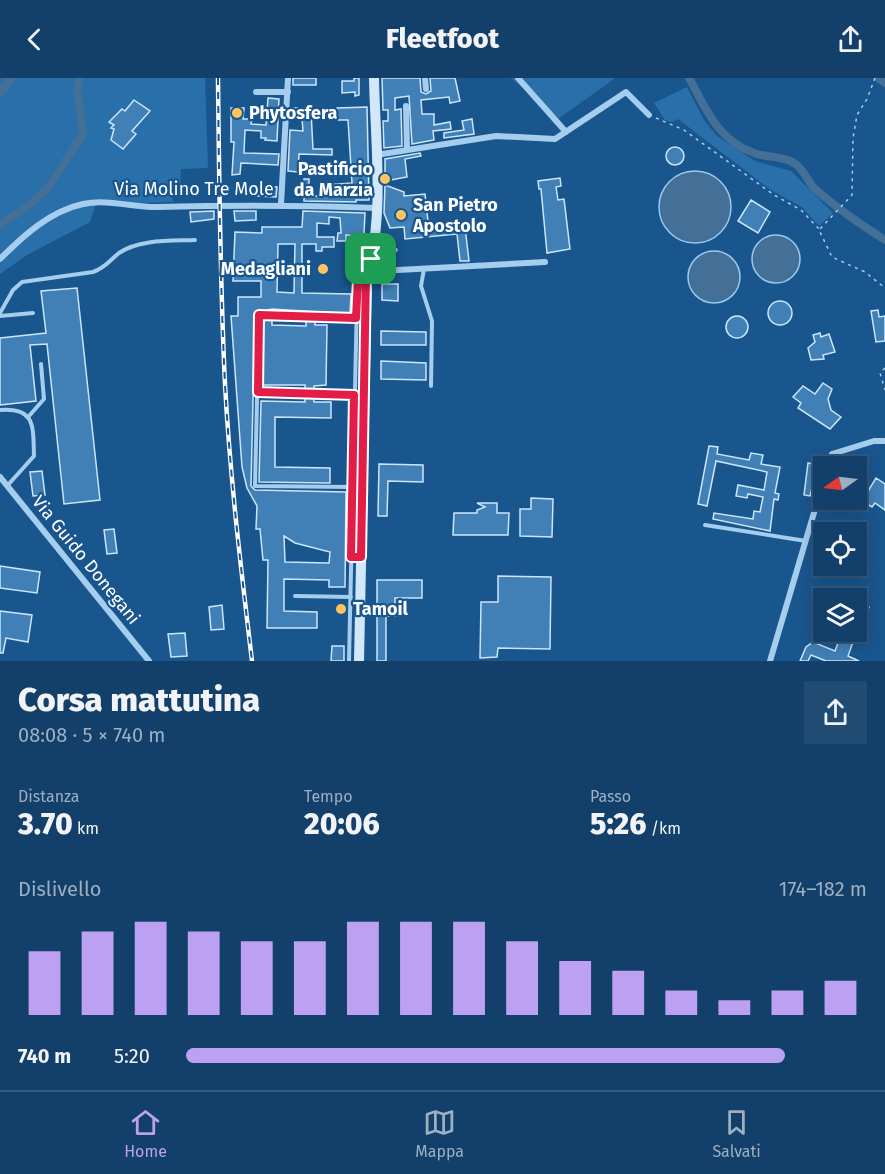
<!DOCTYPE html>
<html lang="it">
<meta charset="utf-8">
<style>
:root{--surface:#13406a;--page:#204b72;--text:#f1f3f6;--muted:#9dafc1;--line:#32597e;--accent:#bca0f2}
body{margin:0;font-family:"Fira Sans",sans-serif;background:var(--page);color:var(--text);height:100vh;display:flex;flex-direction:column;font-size:22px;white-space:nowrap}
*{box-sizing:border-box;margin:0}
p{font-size:20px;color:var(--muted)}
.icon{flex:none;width:33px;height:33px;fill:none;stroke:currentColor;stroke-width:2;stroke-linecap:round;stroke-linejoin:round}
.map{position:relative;height:583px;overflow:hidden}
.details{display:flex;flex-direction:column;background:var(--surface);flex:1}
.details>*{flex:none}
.needle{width:39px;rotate:256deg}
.controls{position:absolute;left:813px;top:378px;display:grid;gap:12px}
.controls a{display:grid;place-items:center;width:54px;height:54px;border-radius:0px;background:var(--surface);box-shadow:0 3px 15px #0003,0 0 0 2px var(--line);font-size:30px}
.pin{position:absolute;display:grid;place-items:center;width:51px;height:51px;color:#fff;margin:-26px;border-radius:12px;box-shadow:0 3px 9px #0006}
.round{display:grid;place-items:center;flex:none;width:63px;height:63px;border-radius:0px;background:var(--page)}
.head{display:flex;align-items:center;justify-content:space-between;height:102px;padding:0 18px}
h1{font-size:33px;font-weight:800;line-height:45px}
.figures{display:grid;grid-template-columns:repeat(3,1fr);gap:9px;height:102px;padding:6px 18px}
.figures div{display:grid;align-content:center}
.figures b{font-size:30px;font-weight:800}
.figures small{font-size:16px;font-weight:400}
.figures p{font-size:16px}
.chart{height:168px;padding:12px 18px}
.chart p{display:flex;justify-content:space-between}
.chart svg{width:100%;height:108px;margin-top:6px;stroke:var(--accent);stroke-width:6}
ul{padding:0 18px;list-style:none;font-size:20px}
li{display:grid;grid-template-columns:96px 72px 1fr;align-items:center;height:45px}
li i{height:15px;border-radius:8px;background:var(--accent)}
header{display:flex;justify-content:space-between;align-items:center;height:78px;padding:0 18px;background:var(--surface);font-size:27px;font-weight:800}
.menu{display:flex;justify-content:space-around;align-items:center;height:84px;border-top:2px solid var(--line);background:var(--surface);font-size:16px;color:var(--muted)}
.menu a{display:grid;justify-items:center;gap:3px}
.menu .selected{color:var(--accent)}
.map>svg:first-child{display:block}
</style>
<header><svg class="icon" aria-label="back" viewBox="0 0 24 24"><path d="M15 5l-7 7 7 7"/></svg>Fleetfoot<svg class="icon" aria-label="share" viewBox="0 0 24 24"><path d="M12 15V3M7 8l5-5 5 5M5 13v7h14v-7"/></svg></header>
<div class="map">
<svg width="885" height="583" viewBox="0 0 885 583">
<rect width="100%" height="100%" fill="#19568e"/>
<path fill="#296faa" d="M0 0H205L208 90 181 91 180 116 172 117 173 124 138 125 97 122 90 144 27 177 0 196Z
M511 0H613L614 1 558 41Z
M687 9 704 42 717 58 755 83 791 93 833 135 819 148 802 129 771 112 678 41 672 44 665 42 654 25Z"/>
<path fill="#446f97" stroke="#98c9f1" stroke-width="1.5" d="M659 129a36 36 0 1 1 72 0a36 36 0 1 1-72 0Z
M752 181a24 24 0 1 1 48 0a24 24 0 1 1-48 0Z
M688 199a26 26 0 1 1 52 0a26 26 0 1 1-52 0Z"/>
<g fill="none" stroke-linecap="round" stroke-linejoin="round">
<path stroke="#446f97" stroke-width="8" d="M689 0C706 30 717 62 754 75 767 80 781 77 794 85 803 90 807 102 814 110 836 130 860 146 885 162
M878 0 885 5
M0 15 11 0
M0 146 27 129 48 110 83 56 77 10 80 0"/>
</g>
<path fill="#4180b6" stroke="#cbe5fa" stroke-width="1.5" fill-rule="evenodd" d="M293 0H316V7H293Z
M354 0H359V17L355 18V14L342 15V3H354Z
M382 0H420L421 14 426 16 431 13 430 0H455L460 23 450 25 449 19 421 22 422 36H434V47L450 44 451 51 433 53 434 62 412 66 409 18 395 20V32L401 31 402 68 384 70 383 43H388V32H383Z
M268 20 279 21 277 63 265 62 266 60H261V53L245 52 244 75 279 76 278 87 241 85 240 96 232 97 234 64H231V30H244L243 41H252L251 46 266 47Z
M134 22 150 33 132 53 136 56 123 71 111 62 114 51 111 50 114 47 109 44 122 31 125 33Z
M367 29 369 122H356V124L304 123V101H309V118H326V107L352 105 348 42H337V30Z
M292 30H307L308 33H311L313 71H332V77L299 76 298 94 288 93 290 52 303 53 302 41 291 40Z
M472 41 474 56 444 60V55L464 52 462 43Z
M666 78a9 9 0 1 1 18 0a9 9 0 1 1-18 0Z
M420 75 421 78 405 81 407 99 385 103V81Z
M560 100 561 108 556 109 558 122 564 121 570 171 547 175 541 111H539L538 103Z
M385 107 404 114V118L425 116 429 152 465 149 469 183H460L457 156 405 161 404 149 390 150 384 135Z
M258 108 277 109 276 119 258 118Z
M751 122 770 134 758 155 738 143Z
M214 133V141L191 144 190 134Z
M234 133H256V142L235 143Z
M303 133 365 135 363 175H357L358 158 346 157V163H337L338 155H341L340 140 329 139V146L317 145V159H334V169H322V173H316V166H302V215L351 216 350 236 272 231 255 235 251 408 255 412 346 414 345 509H329V502L284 501V533L317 534V550H267L268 482H263L260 451H256L257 428 247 410 242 389 231 238H238V219H261V203H233L235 154 262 155V149H302ZM278 166H295L294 215 277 214ZM284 458 295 465 330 474 329 485 285 484Z
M382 206H398V223L382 222Z
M77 210 100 422 64 426 47 266 30 267 36 323 0 327V260L46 255 41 213Z
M768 235a12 12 0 1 1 24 0a12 12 0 1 1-24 0Z
M878 232 879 239 885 238V263L876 264 871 233Z
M726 249a11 11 0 1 1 22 0a11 11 0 1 1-22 0Z
M263 241 272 242V247L306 248V243H315V247H327L326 307 314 308V312L305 311V307H261Z
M381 253 426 254V267H381Z
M820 255 821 259 829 256 835 274 823 277 824 281 811 282 808 270 815 264 813 257Z
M381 283 426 285V302L381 301Z
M823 305 832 311 828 321 831 332 841 339 830 351 798 330 801 325 793 319 803 308 815 316Z
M305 320H314V324H331V340L275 339V389L330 390V405L259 404 261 323 305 324Z
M709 368 718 369 717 376 749 382 751 375 763 377 761 386 780 389 775 415 779 416 778 422 774 421 770 453 713 441 714 435 753 441 754 433 760 434 763 419 748 416 747 420 736 418 738 407 764 412 767 394 716 383 707 428 698 426Z
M808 385 818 387 810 418 804 417Z
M379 386 423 387V404L388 403 387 438H378Z
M42 393 45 417 33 418 30 394Z
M876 400 885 406V432L875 425 872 429 862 423Z
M531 420 553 421 552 459 520 458V431H531Z
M477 425H497V435H509L508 457H453L454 435H477V432L485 429Z
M114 451 117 475 107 476 104 452Z
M0 488 40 494 37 515 0 510Z
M498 498 551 499 550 571 498 570 497 579 480 580 481 524H498Z
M377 502H422V520H395V538H386V583H377Z
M860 526 869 529 857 564 854 561 848 578 859 583H826L811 577 808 583H800L806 569 813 564 835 573 842 554H856Z
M222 527 224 551 211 552 209 529Z
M0 533 32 537 28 564 6 560 3 575H0Z
M185 555 187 578 171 579 168 556Z
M332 568H344V583H331Z"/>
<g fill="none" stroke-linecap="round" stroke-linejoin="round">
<path stroke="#a5cdee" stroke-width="1.5" stroke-dasharray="3 4.5" stroke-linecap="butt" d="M875 0 867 21 857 37 853 60 852 117 819 152 832 179 865 194 885 210
M656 40 684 52 774 117 801 132 819 151
M885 290 880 295 885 312"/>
<path stroke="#a5cdee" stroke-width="4" d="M376 171 396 172
M424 191 421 208 432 243 431 308
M0 235 13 212 22 204 93 194C105 190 109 183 119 175 139 161 172 163 195 162
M0 238 33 235
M258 314 354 317
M0 332C36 329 33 349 34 378L7 408
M29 338 44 321 41 286
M353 409 255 408 259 237 356 240
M705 447 806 463
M295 518 351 519
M349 583 357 221 359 182 370 181"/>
<path stroke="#a5cdee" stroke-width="6" d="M425 0 426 11
M518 0 566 54
M256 14H288
M406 28 407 71
M376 77 496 58 555 61 626 14 649 37
M281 126 288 0
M0 181C23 158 50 133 83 126 107 121 132 129 156 129 230 127 302 127 376 130
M367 196 379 193 545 184
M827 388 832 376 874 363H885
M0 399 149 583
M770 583 824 401"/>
<path stroke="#d2e7fa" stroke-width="10" d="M359 583 367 197C385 138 375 61 374 0"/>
<g stroke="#fff" stroke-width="4.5">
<path id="rail" d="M218 0C219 102 220 204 225 306 230 399 241 491 252 583"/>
</g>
<use href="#rail" stroke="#19568e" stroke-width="2" stroke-dasharray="7" stroke-linecap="butt"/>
</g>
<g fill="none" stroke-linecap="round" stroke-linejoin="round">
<g stroke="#fff" stroke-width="12">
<path id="route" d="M371 181 366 196 361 479H351L354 317 258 314 259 237 356 240 359 182Z"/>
</g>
<use href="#route" stroke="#e11d48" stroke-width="8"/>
</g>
<g fill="#ffc462" stroke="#19568e" stroke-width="2">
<circle cx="237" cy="35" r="6"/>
<circle cx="385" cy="101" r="6"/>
<circle cx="401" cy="137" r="6"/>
<circle cx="323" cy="191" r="6"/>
<circle cx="341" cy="531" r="6"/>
</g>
<g text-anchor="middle" stroke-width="4.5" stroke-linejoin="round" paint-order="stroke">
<g font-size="18" font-weight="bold" fill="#fff" stroke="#19568e" text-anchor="start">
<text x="249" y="41">Phytosfera</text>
<text x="373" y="97" text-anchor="end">Pastificio<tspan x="373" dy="21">da Marzia</tspan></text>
<text x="413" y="133">San Pietro<tspan x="413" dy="21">Apostolo</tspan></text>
<text x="311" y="197" text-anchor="end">Medagliani</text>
<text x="353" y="537">Tamoil</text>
</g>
<g font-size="18" fill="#fff" stroke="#19568e">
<text x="194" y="117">Via Molino Tre Mole</text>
<text transform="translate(86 482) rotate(51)" y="6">Via Guido Donegani</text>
</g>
</g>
</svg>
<div class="controls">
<a><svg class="needle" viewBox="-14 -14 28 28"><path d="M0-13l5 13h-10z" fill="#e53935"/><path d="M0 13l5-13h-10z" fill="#9dafc1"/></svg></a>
<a><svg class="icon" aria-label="locate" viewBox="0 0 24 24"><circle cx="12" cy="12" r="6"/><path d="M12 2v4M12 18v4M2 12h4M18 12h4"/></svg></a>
<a><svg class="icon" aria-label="layers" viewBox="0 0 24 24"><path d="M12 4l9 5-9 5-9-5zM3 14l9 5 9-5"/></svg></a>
</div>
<div class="pin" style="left:371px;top:181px;background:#1e9e55"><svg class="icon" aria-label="arrive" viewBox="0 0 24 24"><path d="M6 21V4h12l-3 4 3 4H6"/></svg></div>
</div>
<section class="details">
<div class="head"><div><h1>Corsa mattutina</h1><p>08:08 · 5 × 740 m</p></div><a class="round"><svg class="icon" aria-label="share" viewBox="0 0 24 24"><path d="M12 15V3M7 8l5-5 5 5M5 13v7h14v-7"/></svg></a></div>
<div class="figures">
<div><p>Distanza</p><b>3.70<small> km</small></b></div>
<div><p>Tempo</p><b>20:06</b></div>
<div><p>Passo</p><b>5:26<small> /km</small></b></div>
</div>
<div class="chart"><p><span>Dislivello</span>174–182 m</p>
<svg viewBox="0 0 160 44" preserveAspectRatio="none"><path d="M5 44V18M15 44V10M25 44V6M35 44V10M45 44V14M55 44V14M65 44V6M75 44V6M85 44V6M95 44V14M105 44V22M115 44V26M125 44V34M135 44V38M145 44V34M155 44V30"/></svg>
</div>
<ul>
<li><b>740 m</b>5:20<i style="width:88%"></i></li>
</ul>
</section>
<nav class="menu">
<a class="selected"><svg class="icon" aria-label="home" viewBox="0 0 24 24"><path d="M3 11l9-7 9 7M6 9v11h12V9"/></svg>Home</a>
<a><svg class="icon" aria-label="map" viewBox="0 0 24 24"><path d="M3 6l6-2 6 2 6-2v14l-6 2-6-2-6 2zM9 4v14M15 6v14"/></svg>Mappa</a>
<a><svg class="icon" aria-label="saved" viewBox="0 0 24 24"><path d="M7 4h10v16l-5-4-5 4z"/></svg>Salvati</a>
</nav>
